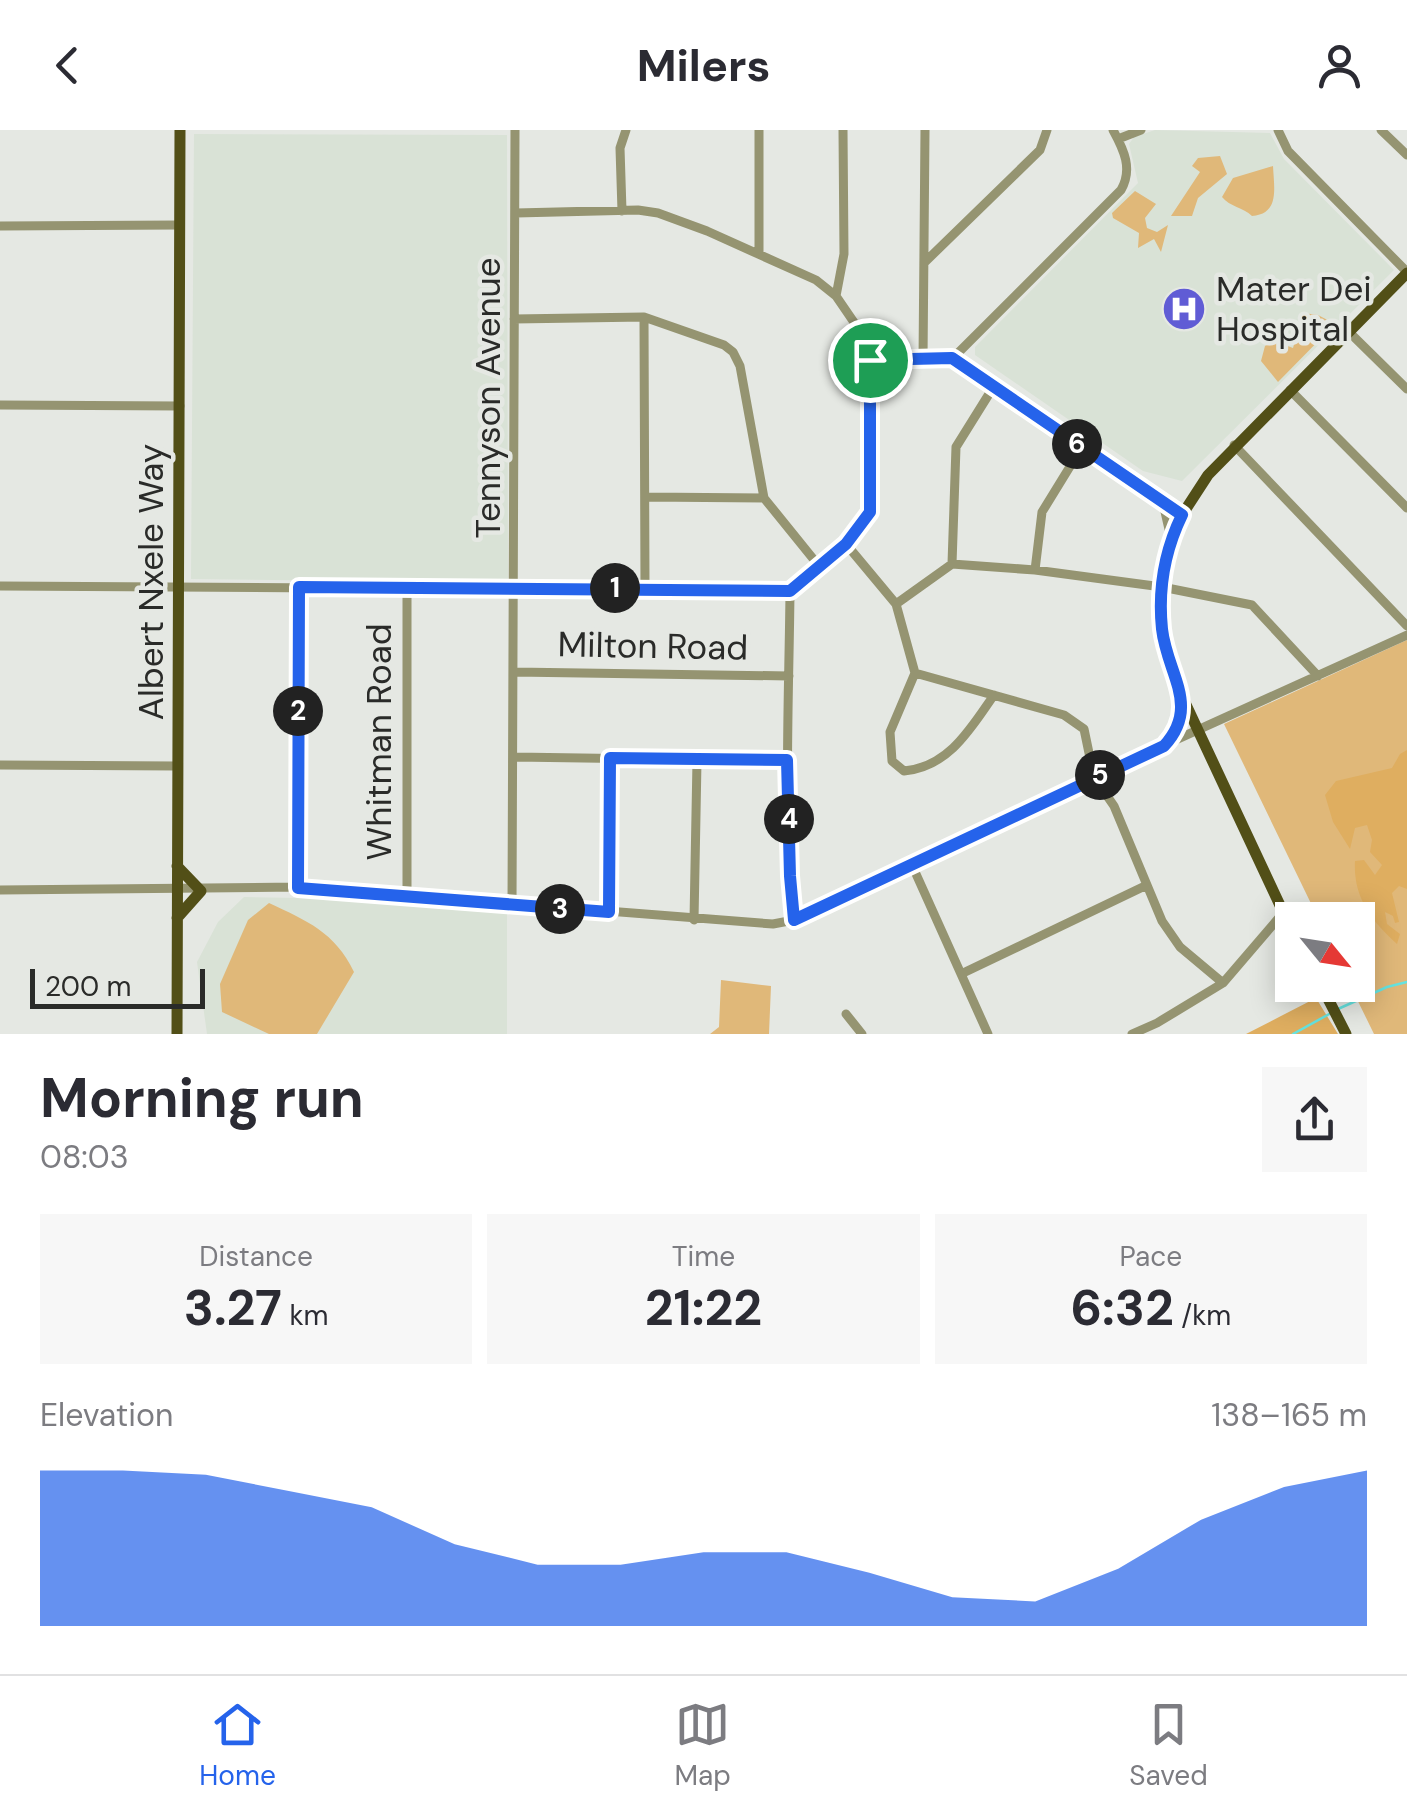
<!DOCTYPE html>
<meta charset="utf-8">
<style>
:root{--surface:#fff;--page:#f7f7f7;--text:#2b2b33;--muted:#7c7c81;--line:#e1e1e2;--accent:#2563eb}
body{margin:0;font-family:"DM Sans",sans-serif;background:var(--page);color:var(--text);height:100vh;display:flex;flex-direction:column;font-size:38px;white-space:nowrap}
*{box-sizing:border-box;margin:0}
p{font-size:32px;color:var(--muted)}
.icon{flex:none;width:55px;height:55px;fill:none;stroke:currentColor;stroke-width:2;stroke-linecap:round;stroke-linejoin:round}
.map{position:relative;height:904px;overflow:hidden}
.details{display:flex;flex-direction:column;background:var(--surface);flex:1}
.details>*{flex:none}
.needle{width:65px;rotate:120deg}
.fabs{position:absolute;left:1275px;top:772px;display:grid;gap:20px}
.fabs a{display:grid;place-items:center;width:100px;height:100px;border-radius:0px;background:var(--surface);box-shadow:0 5px 25px #0003;font-size:50px}
.scale{position:absolute;left:30px;bottom:25px;width:175px;box-sizing:border-box;padding-left:10px;border:5px solid #2a2b29;border-top:0;font-size:28px;line-height:35px;white-space:nowrap;color:#2a2b29;-webkit-text-stroke:8px #e5e8e3;paint-order:stroke}
.pin{position:absolute;display:grid;place-items:center;width:85px;height:85px;color:#fff;margin:-42px;border:5px solid #fff;border-radius:50%;box-shadow:0 2px 10px #0007}
.km{position:absolute;width:50px;height:50px;margin:-25px;border-radius:50%;background:#222;color:#fff;font-size:28px;line-height:50px;text-align:center}
.round{display:grid;place-items:center;flex:none;width:105px;height:105px;border-radius:0px;background:var(--page)}
.head{display:flex;align-items:center;justify-content:space-between;height:170px;padding:0 40px}
h1{font-size:55px;font-weight:700;line-height:75px}
.figures{display:grid;grid-template-columns:repeat(3,1fr);gap:15px;height:170px;padding:10px 40px}
.figures div{display:grid;align-content:center;border-radius:0px;background:var(--page);text-align:center}
.figures b{font-size:50px;font-weight:700}
.figures small{font-size:28px;font-weight:400}
.figures p{font-size:28px}
.chart{height:280px;padding:20px 40px}
.chart p{display:flex;justify-content:space-between}
.chart svg{width:100%;height:180px;margin-top:10px;fill:var(--accent);opacity:.7}
header{display:flex;justify-content:space-between;align-items:center;height:130px;padding:0 40px;background:var(--surface);font-size:45px;font-weight:700}
.tab-bar{display:flex;justify-content:space-around;align-items:center;height:140px;border-top:2px solid var(--line);background:var(--surface);font-size:28px;color:var(--muted)}
.tab-bar a{display:grid;justify-items:center;gap:5px}
.tab-bar .on{color:var(--accent)}
.map>svg:first-child{display:block}
</style>
<header><svg class="icon" aria-label="back" viewBox="0 0 24 24"><path d="M15 5l-7 7 7 7"/></svg>Milers<svg class="icon" aria-label="person" viewBox="0 0 24 24"><circle cx="12" cy="8" r="4"/><path d="M4 21q1-7 8-7t8 7"/></svg></header>
<div class="map">
<svg width="1407" height="904" viewBox="0 0 1407 904">
<rect width="100%" height="100%" fill="#e5e8e3"/>
<path fill="#d9e2d6" d="M1155 0 1270 3 1284 29 1394 140 1182 351 1143 341 975 225V217L1138 53 1129 14 1134 7Z
M194 4 507 5 508 453 191 449Z
M244 767 359 769 507 782V904H207L197 832 218 792Z"/>
<path fill="#e0b879" d="M1220 26 1227 44 1198 68 1192 86H1171L1200 42 1192 36 1198 28Z
M1273 36C1274 58 1280 84 1252 86 1243 77 1230 77 1222 67L1233 48Z
M1135 61 1156 74 1145 88 1147 98 1157 102 1168 95 1161 122 1154 109 1138 118 1139 103 1113 88 1112 83Z
M1303 183 1318 185 1335 194 1278 252 1261 231 1265 216 1274 211 1293 218Z
M1407 510V904H1374L1350 855H1358V790H1319L1224 594Z
M269 773C307 791 335 802 354 842L317 904H269L222 882 220 854 248 790Z
M721 850 771 856 769 904H710L719 897Z"/>
<path fill="#dfae60" d="M1407 620V759L1399 756 1392 763 1399 792 1395 793 1393 786 1385 782 1387 794 1400 804 1397 814C1371 790 1353 767 1355 731L1364 730 1375 745 1382 735 1370 722 1372 710 1367 695 1355 698 1350 719 1333 692 1325 665 1336 651 1392 638 1400 624Z
M1316 868 1338 904H1246Z"/>
<g fill="none" stroke-linecap="round" stroke-linejoin="round">
<path stroke="#65e3e0" stroke-width="2.5" d="M1338 879 1387 857 1407 852
M1293 904 1331 883"/>
<path stroke="#959471" stroke-width="9" d="M1278 0 1288 21 1407 142
M1381 0 1407 25
M1118 9 1141 0
M622 81 620 18 626 0
M516 83 638 80 658 83 707 101 816 150 836 166 862 204 870 231 869 382 846 414 790 461
M0 96 179 95
M759 124V0
M925 132 1040 20 1047 0
M836 166 844 124 843 0
M644 187 645 458
M514 189 644 187 724 215 733 222 740 236 764 368 819 436
M1349 202 1407 259
M952 229 1121 60C1133 39 1124 20 1113 0
M870 231 952 229 1182 385
M923 231 925 0
M1290 260 1407 378
M0 275 180 276
M1234 315 1407 496
M646 367 764 368
M1163 373 1171 408
M846 414 896 474 915 543 1064 585 1084 599 1094 647 1114 676 1162 791 1180 817 1223 853
M952 434 956 317 994 256
M1035 440 1042 382 1082 317
M0 456 790 461
M407 457V766
M790 461C789 570 783 681 794 790
M896 474 952 434 1035 440 1162 457 1252 475 1318 546
M515 542 789 546
M915 543 890 602 892 631 904 641C949 637 971 598 994 565
M515 627 787 631
M0 635 177 636
M912 735 988 904
M298 757 299 457
M0 760 298 757 773 794 794 790 1094 647 1407 505
M512 776 515 0
M609 783 610 628
M694 790 697 631
M961 844 1147 755
M846 884 862 904
M1132 904 1157 893 1223 853 1283 783"/>
<path stroke="#524f17" stroke-width="11" d="M1164 616 1180 593 1182 571
M177 736 201 761 177 788
M1292 801 1174 549 1162 500 1161 475 1167 421 1182 385 1208 345 1407 143
M1321 855 1346 904
M177 904 180 0"/>
</g>
<g fill="none" stroke-linecap="round" stroke-linejoin="round">
<g stroke="#fff" stroke-width="20">
<path id="route" d="M952 228 1182 385C1165 420 1158 460 1162 499 1167 544 1201 576 1164 616L794 790 790 746 787 630 610 628 609 782 298 758 299 457 790 461 846 414 870 382V230Z"/>
</g>
<use href="#route" stroke="#2563eb" stroke-width="12"/>
</g>
<defs>
<g id="hospital-disc" transform="scale(2.25)"><circle r="9.5" fill="#605cd5" stroke="#e5e8e3"/><path d="M-5-5h3v3.5h4V-5h3V5h-3V1.5h-4V5h-3Z" fill="#fff"/></g>
</defs>
<g fill-rule="evenodd">
<use href="#hospital-disc" x="1184" y="179"/>
</g>
<g text-anchor="middle" stroke-width="9" stroke-linejoin="round" paint-order="stroke">
<g font-size="35" fill="#2a2b29" stroke="#e5e8e3" text-anchor="start">
<text x="1216" y="171">Mater Dei<tspan x="1216" dy="40">Hospital</tspan></text>
</g>
<g font-size="35" fill="#2a2b29" stroke="#e5e8e3">
<text transform="translate(488 268) rotate(-90)" y="12">Tennyson Avenue</text>
<text transform="translate(151 452) rotate(-90)" y="12">Albert Nxele Way</text>
<text transform="translate(653 516) rotate(1)" y="12">Milton Road</text>
<text transform="translate(379 612) rotate(-90)" y="12">Whitman Road</text>
</g>
</g>
</svg>
<div class="fabs">
<a><svg class="needle" viewBox="-14 -14 28 28"><path d="M0-13l5 13h-10z" fill="#e53935"/><path d="M0 13l5-13h-10z" fill="#7c7c81"/></svg></a>
</div>
<div class="scale">200 m</div>
<div class="pin" style="left:870px;top:230px;background:#1e9e55"><svg class="icon" aria-label="arrive" viewBox="0 0 24 24"><path d="M6 21V4h12l-3 4 3 4H6"/></svg></div>
<b class="km" style="left:615px;top:458px">1</b>
<b class="km" style="left:298px;top:581px">2</b>
<b class="km" style="left:560px;top:779px">3</b>
<b class="km" style="left:789px;top:689px">4</b>
<b class="km" style="left:1100px;top:645px">5</b>
<b class="km" style="left:1077px;top:314px">6</b>
</div>
<section class="details">
<div class="head"><div><h1>Morning run</h1><p>08:03</p></div><a class="round"><svg class="icon" aria-label="share" viewBox="0 0 24 24"><path d="M12 15V3M7 8l5-5 5 5M5 13v7h14v-7"/></svg></a></div>
<div class="figures">
<div><p>Distance</p><b>3.27<small> km</small></b></div>
<div><p>Time</p><b>21:22</b></div>
<div><p>Pace</p><b>6:32<small> /km</small></b></div>
</div>
<div class="chart"><p><span>Elevation</span>138–165 m</p>
<svg viewBox="0 0 160 44" preserveAspectRatio="none"><path d="M0 44V6L10 6L20 7L30 11L40 15L50 24L60 29L70 29L80 26L90 26L100 31L110 37L120 38L130 30L140 18L150 10L160 6V44z"/></svg>
</div>
</section>
<nav class="tab-bar">
<a class="on"><svg class="icon" aria-label="home" viewBox="0 0 24 24"><path d="M3 11l9-7 9 7M6 9v11h12V9"/></svg>Home</a>
<a><svg class="icon" aria-label="map" viewBox="0 0 24 24"><path d="M3 6l6-2 6 2 6-2v14l-6 2-6-2-6 2zM9 4v14M15 6v14"/></svg>Map</a>
<a><svg class="icon" aria-label="saved" viewBox="0 0 24 24"><path d="M7 4h10v16l-5-4-5 4z"/></svg>Saved</a>
</nav>
